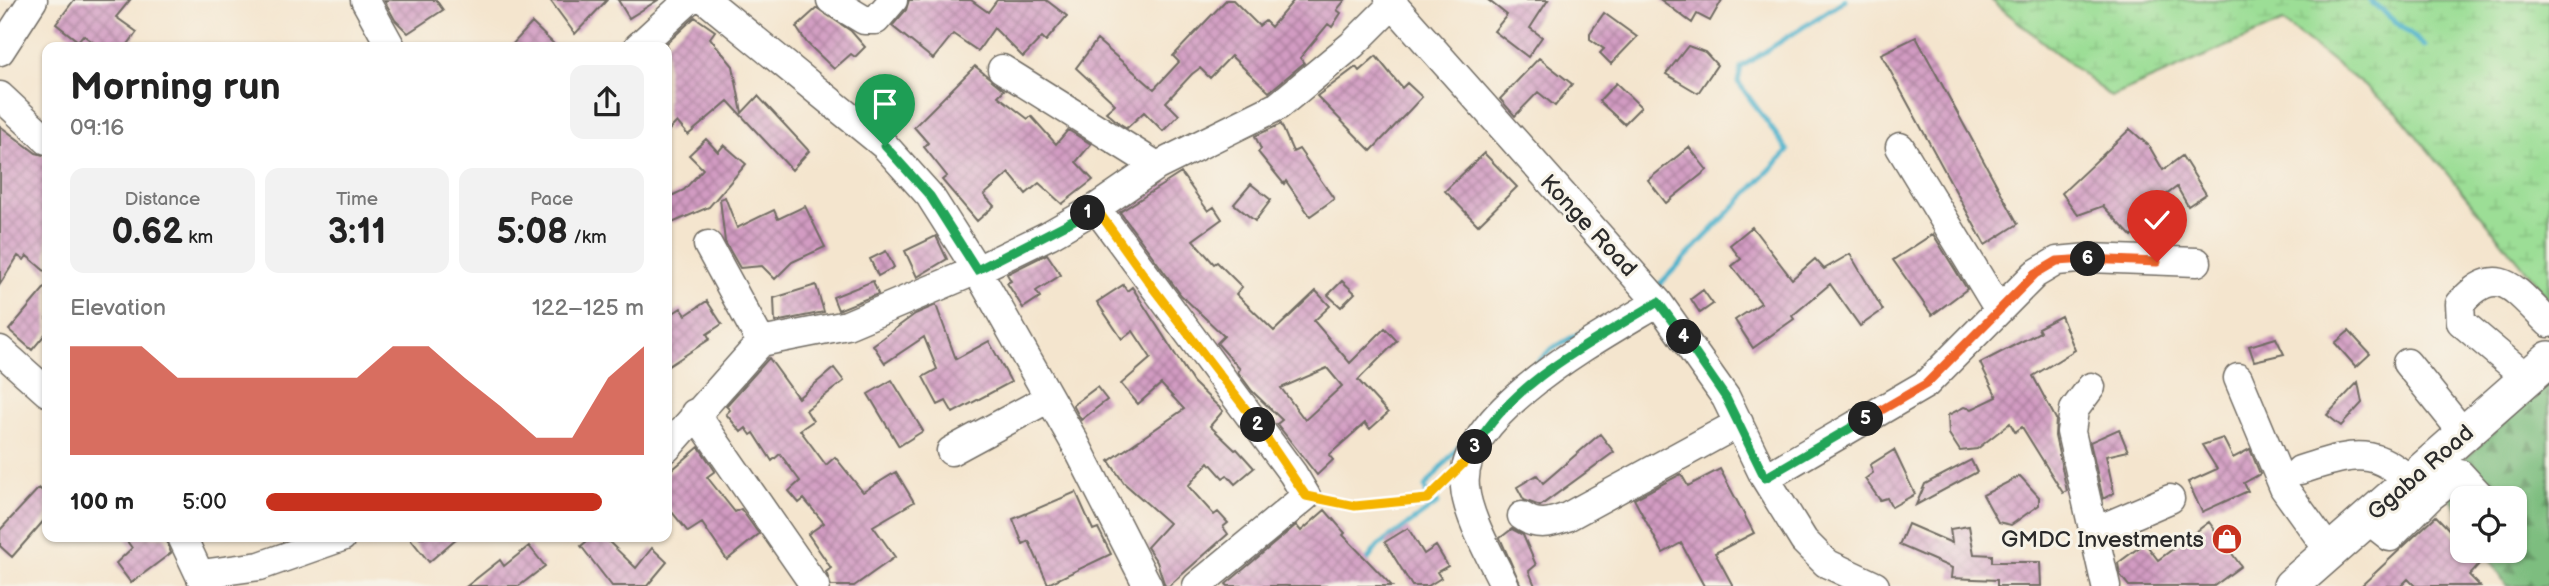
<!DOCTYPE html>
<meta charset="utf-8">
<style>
:root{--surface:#fff;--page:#f2f2f2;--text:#222;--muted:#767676;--accent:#c8321e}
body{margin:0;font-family:"Balsamiq Sans",sans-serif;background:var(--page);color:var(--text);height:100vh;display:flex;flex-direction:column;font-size:26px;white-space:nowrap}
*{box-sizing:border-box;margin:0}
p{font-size:23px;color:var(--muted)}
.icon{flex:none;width:38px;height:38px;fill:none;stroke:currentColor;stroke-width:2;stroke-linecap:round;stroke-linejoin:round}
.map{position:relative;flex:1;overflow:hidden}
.drawer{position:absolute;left:42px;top:42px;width:630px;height:500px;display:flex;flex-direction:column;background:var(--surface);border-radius:14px;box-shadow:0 2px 5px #0004}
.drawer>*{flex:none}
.buttons{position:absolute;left:2450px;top:486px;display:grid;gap:14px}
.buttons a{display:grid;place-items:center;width:77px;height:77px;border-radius:14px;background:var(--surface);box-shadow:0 2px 5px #0004;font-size:35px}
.pin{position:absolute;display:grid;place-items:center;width:60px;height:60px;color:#fff;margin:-72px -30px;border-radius:50% 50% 50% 0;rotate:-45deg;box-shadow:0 0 7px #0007}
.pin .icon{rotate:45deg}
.km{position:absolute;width:35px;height:35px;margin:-18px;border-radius:50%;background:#222;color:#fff;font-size:19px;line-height:35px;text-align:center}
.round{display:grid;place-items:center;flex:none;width:74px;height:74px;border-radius:14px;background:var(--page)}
.summary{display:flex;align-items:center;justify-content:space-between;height:119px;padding:0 28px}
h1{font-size:38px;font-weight:700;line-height:52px}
.figures{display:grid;grid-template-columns:repeat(3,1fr);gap:10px;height:119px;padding:7px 28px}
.figures div{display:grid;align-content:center;border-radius:14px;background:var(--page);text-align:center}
.figures b{font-size:35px;font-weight:700}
.figures small{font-size:19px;font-weight:400}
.figures p{font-size:19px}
.chart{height:196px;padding:14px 28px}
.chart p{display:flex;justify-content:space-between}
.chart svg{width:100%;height:126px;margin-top:7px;fill:var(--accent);opacity:.7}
ul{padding:0 28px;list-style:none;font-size:23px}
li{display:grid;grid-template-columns:112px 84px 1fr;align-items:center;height:52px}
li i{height:18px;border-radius:9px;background:var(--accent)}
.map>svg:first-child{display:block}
</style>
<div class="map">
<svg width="2549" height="586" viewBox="0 0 2549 586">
<defs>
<pattern id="forest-firs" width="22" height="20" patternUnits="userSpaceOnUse" patternTransform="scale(1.75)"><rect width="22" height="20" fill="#7dbd7f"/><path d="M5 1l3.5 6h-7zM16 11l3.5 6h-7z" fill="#679a68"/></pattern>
<pattern id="wetland-marsh" width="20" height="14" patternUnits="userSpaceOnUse" patternTransform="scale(1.75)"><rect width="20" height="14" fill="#9cde96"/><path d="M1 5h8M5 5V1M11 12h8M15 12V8" fill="none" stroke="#87bf81"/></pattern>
<pattern id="building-cross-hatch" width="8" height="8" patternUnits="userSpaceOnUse" patternTransform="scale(1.75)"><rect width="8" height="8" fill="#d29bc2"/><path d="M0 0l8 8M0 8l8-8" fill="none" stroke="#ab7f9e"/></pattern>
</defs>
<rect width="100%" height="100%" fill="#f7f3e8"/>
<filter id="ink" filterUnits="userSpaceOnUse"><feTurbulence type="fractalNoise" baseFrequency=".0143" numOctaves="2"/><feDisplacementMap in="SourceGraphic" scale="14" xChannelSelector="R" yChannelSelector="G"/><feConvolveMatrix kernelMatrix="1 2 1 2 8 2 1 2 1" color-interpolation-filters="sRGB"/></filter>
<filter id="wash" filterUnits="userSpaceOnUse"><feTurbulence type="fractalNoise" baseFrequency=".00686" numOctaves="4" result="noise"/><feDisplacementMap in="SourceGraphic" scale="28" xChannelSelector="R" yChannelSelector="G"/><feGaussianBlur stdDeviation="1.57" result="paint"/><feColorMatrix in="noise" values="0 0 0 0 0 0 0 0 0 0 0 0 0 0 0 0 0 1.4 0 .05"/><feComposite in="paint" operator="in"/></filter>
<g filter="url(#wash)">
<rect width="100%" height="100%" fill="#f4e5ce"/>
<path fill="url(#forest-firs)" stroke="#547455" stroke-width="2" d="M2549 382V586H2507L2484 551H2515V499H2462V517L2440 482Z"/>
<path fill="url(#wetland-marsh)" stroke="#648460" stroke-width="2" d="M1991 0H2549V299L2397 112 2283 22 2111 97Z"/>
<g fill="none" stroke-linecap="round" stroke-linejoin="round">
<path stroke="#4db2cc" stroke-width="5" d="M2369 0 2425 46
M1658 286 1788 151 1738 82 1741 67 1845 0
M1533 367 1550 350 1594 325
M1438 503 1428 498 1425 487 1464 440
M1363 566 1378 546 1438 503"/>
</g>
<g id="blocks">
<path fill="url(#building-cross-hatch)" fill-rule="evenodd" d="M74 0H130L116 17 137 32 126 47H100L83 35 78 41 56 24Z
M384 0H436L443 10 408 33 395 20Z
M550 0H607L575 34Z
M618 0H658L629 18Z
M909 0H971L988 12 997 0H1046L1067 16 1046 41 1042 37 1023 57 994 28 978 51 953 34 933 59 892 26 906 10Z
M1226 0H1233L1259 26 1265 21 1271 27 1294 0H1345L1337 10 1341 13 1332 27 1328 24 1300 58 1304 63 1269 92 1231 56 1210 78 1200 68 1192 74 1166 102 1179 115 1163 131 1144 112 1127 128 1119 123 1106 112 1115 104 1076 68 1097 40 1154 89 1179 62 1173 56Z
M1488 0H1548L1530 28 1542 37 1528 57 1494 31 1507 15Z
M1661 0H1722L1710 21 1697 14 1692 23Z
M817 8 851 31 865 47 855 57 851 54 834 69 807 43 796 27Z
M1604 13 1637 37 1611 64 1600 53 1604 49 1590 39V33Z
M695 17 715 31 710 38 733 66 742 113 758 96 809 151 792 170 728 101 688 135 677 122 667 132V43Z
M532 23 557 47H510Z
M1916 37 2018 224 1985 245 1881 54Z
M1688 46 1705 52 1717 65 1698 93 1666 74Z
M1376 56 1402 88 1407 83 1422 97 1371 151 1317 96 1356 67 1359 71Z
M1539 58 1572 84 1555 106 1538 92 1515 116 1500 99Z
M975 66 1004 90 998 96 1028 119 1031 116 1056 144 1068 130 1091 144 1076 162 1093 180 1062 204 1039 183 1026 194 1009 173 984 195 994 206 977 221 942 180 947 176 924 147 928 143 914 127Z
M1616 83 1641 107 1624 124 1599 101Z
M1281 124 1293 152 1299 149 1334 199 1310 216 1286 181 1284 184 1258 152 1261 149 1255 136Z
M0 126 36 153 47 156V273L27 256 24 260 18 256 0 284Z
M2130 129 2149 146 2163 170 2182 156 2206 194 2188 206 2177 187 2151 206 2156 214 2132 237 2103 206 2078 215 2062 193Z
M706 139 718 152 724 145 746 164 709 207 672 223 667 215V198L684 190 703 169 689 155Z
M1689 147 1707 170 1666 203 1648 180Z
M1484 153 1517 187 1478 225 1445 191Z
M1181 173 1208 211 1214 207 1222 219 1193 240 1214 264 1217 262 1242 287 1236 294 1274 331 1316 291 1330 306 1314 321 1350 363 1385 328 1397 341 1358 380 1388 413 1370 429 1365 423 1329 455 1333 460 1317 475 1277 424 1282 420 1252 391 1238 372 1240 369 1217 343 1224 336 1181 295 1120 212ZM1327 368 1342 386 1305 420 1281 388Z
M1251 184 1271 200 1255 221 1234 204Z
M725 197 737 228 774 210 778 219 805 206 825 247 792 262 775 279 762 266 740 268 725 242 720 199Z
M1752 227 1792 279 1815 259 1824 269 1850 254 1883 310 1860 326 1830 284 1792 316 1794 319 1753 348 1735 320 1761 303 1732 266 1741 259 1730 245Z
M1933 234 1967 289 1932 315 1893 260Z
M936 236 947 259 917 277 905 251Z
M886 251 894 267 878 276 870 259Z
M1047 254 1061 275 1036 291 1040 297 1023 308 1007 283 1011 281 1007 274Z
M873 281 878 294 838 310 833 297Z
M1342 281 1355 293 1341 307 1328 295Z
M47 285V332L32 350 9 330Z
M816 285 824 312 775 322 774 298Z
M1123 285 1127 291 1132 287 1193 382 1223 411 1210 426 1235 450 1237 449 1254 468 1235 484 1227 475 1223 478 1209 462 1188 486 1214 515 1218 512 1228 523 1223 527 1228 534 1169 586H1165L1157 562 1147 547 1169 523 1124 483 1109 461 1184 409 1161 384 1138 404 1121 384 1151 358 1133 331 1122 339 1097 302Z
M1703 290 1713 304 1700 313 1691 299Z
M707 301 722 324 707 334 710 339 667 367V317L681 308 686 315Z
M936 305 956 359 989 341 1011 382 953 413 946 401 938 405 923 377 937 369 924 337 885 363 873 345 915 314Z
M2061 316 2075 350 2033 376 2056 419 2055 436 2067 491 2063 493 2022 427 2015 432 2010 423 1977 449 1960 451 1949 434 1948 415 1964 407 1972 409 1997 397 1980 363 2040 332 2038 328Z
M2349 331 2370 354 2356 367 2335 343Z
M2276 338 2284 354 2254 361 2249 346Z
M769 358 798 398 834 368 844 381 806 410 813 421 800 430 826 465 835 457 863 492 896 472 914 502 873 526 895 557 854 586H831L826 572 831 568 808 534 824 523 804 499 799 503 789 491 800 481 780 454 772 461 754 433 751 435 746 428 741 432 726 414 730 410 726 406Z
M892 380 923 431 899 446 868 394Z
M2358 382 2362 403 2341 426 2327 415Z
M1097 387 1107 400 1081 420 1073 405Z
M2119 429 2128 451 2106 456 2114 493 2103 499 2090 442Z
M1600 434 1614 452 1540 506 1524 500 1517 487 1537 475 1543 483Z
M2223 438 2233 458 2250 449 2260 474 2244 483 2248 491 2202 512 2188 482 2217 469 2202 445Z
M699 447 715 471 707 477 735 512 741 509 759 534 727 560 702 523 688 532 667 506V474Z
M1894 450 1915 494 1892 507 1887 498 1880 500 1865 479 1873 473 1870 465Z
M1971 460 1977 472 1916 505 1925 484Z
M1720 469 1754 533 1715 553 1733 586H1704L1681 543 1663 553 1634 499 1681 474 1688 486Z
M2020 476 2039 497V505L2011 525 1998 522 1983 495Z
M39 488 47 495V517L12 557 0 546V530Z
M1076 492 1093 530 1098 528 1111 554 1048 584 1029 541 1023 544 1013 519Z
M1325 510 1345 533 1343 535 1392 586H1228L1226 584 1296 525 1301 531Z
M2436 516 2462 543V551H2471L2481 562 2469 575 2480 586H2415L2408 579 2401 586H2361Z
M2209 522 2241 566 2214 586H2129L2120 575 2118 563 2145 543 2158 560Z
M1908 524 1952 543 1950 529 1969 526 1974 554 1992 555V562H2040L2041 586H1997V580L1951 578 1952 568 1899 545Z
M1408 528 1424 554 1436 546 1448 566 1437 572 1441 578 1428 586H1412L1385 542Z
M1512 529 1523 535 1536 565 1529 571 1535 586H1521L1500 538Z
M124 537H165L171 553 131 583 116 563 132 548Z
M409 537H458L429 562Z
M592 537H604L636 568 652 548 667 562 647 586H612L581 546Z
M529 546 545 566 519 586H467L500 560 504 566Z"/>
</g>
</g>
<g filter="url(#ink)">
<use href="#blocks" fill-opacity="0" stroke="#716c64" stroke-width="2"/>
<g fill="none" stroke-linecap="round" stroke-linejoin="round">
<g stroke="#716c64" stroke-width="31">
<path id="minor" d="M365 0 391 47
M706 0 885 146 930 196 977 270 1075 443 1148 586
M831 0 864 20H876L893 0
M1389 0 1658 302 1726 398 1765 478 1804 541 1826 563 1875 586
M638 47 689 0
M0 51 33 0
M1002 69 1157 166
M0 96 47 140
M1900 147 1999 310
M1096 208 1293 474 1306 496 1197 586
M708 245 761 342
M0 350 47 392
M2407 363 2464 434
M2238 378 2284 488 2330 552
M2527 378 2461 322 2460 304C2499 259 2516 292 2549 323
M2091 387 2074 410 2071 432 2106 586
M695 413 815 586
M667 448 761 342 847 325 977 270 1049 235 1096 208 1157 166 1278 106 1352 45 1394 3
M951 451 1049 398
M2300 470C2367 448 2376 449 2430 497L2390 537 2367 519
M1765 478 1926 384 2035 274 2057 261 2089 258 2197 262
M2430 497 2460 474 2483 499
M1522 516C1537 527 1551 523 1567 517L1739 423
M2093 532 2170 499
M182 537 205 586
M201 574 260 566 342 537
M1505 586C1492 559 1467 516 1465 487 1457 413 1604 335 1658 302"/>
</g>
<g stroke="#716c64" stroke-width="38">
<path id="major" d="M2291 586 2549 359"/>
</g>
<path stroke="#716c64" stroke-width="3.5" stroke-dasharray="5 5" stroke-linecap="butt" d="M1329 501 1355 506 1427 499 1442 483"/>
<use href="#minor" stroke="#fff" stroke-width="28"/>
<use href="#major" stroke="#fff" stroke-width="35"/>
</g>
</g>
<g fill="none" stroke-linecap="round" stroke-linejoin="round" filter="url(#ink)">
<g stroke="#fff" stroke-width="14">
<path id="split-1" d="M885 146 930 196 977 270 1088 213"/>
</g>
<g stroke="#fff" stroke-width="14">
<path id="split-2" d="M1088 213 1096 208 1153 288 1258 425"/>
</g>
<g stroke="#fff" stroke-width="14">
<path id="split-3" d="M1258 425 1306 496 1355 506 1427 499 1469 458 1475 447"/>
</g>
<g stroke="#fff" stroke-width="14">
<path id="split-4" d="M1475 447C1515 379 1593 342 1658 302L1684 337"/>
</g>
<g stroke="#fff" stroke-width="14">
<path id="split-5" d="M1684 337 1726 398 1765 478 1866 419"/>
</g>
<g stroke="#fff" stroke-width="14">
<path id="split-6" d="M1866 419 1926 384 2035 274 2057 261 2088 259"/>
</g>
<g stroke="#fff" stroke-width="14">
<path id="split-7" d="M2088 259 2157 262"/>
</g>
<use href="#split-1" stroke="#22a559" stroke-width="9"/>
<use href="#split-2" stroke="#f5b400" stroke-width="9"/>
<use href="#split-3" stroke="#f5b400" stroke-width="9"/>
<use href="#split-4" stroke="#22a559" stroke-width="9"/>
<use href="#split-5" stroke="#22a559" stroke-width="9"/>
<use href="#split-6" stroke="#f0652b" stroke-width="9"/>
<use href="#split-7" stroke="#f0652b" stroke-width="9"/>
</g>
<defs>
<g id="shop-disc" transform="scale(1.575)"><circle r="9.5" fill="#c8321e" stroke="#f7f3e8"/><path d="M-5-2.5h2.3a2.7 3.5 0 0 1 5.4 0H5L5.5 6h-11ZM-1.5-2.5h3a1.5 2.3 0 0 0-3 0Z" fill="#fff"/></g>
</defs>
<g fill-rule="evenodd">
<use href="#shop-disc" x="2227" y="539"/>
</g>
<g text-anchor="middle" stroke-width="6" stroke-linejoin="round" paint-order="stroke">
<g font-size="23" fill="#2b2b2b" stroke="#f7f3e8">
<text transform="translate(1589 225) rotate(47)" y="8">Konge Road</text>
<text transform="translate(2420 472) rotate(-41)" y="8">Ggaba Road</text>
</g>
<g font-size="23" fill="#2b2b2b" stroke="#f7f3e8" text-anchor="end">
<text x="2204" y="547">GMDC Investments</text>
</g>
</g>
</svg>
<div class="buttons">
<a><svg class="icon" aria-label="locate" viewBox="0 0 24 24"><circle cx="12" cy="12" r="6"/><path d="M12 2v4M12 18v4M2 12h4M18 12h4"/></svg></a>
</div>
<div class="pin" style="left:885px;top:146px;background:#1e9e55"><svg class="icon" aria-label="arrive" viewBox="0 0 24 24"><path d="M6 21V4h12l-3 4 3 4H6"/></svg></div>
<div class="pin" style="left:2157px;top:262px;background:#d93025"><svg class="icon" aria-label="check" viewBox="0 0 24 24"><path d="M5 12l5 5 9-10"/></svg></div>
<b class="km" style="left:1088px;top:213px">1</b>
<b class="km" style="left:1258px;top:425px">2</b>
<b class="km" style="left:1475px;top:447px">3</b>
<b class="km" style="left:1684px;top:337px">4</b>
<b class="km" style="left:1866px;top:419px">5</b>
<b class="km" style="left:2088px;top:259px">6</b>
<section class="drawer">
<div class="summary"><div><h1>Morning run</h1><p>09:16</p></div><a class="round"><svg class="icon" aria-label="share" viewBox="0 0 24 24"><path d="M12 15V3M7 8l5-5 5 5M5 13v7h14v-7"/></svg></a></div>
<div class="figures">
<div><p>Distance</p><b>0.62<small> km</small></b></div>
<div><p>Time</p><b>3:11</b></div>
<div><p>Pace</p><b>5:08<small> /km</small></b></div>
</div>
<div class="chart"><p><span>Elevation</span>122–125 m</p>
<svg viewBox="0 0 160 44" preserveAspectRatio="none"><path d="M0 44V6L10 6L20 6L30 17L40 17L50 17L60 17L70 17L80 17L90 6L100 6L110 17L120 27L130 38L140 38L150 17L160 6V44z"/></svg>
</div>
<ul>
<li><b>100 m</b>5:00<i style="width:89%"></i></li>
</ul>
</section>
</div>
